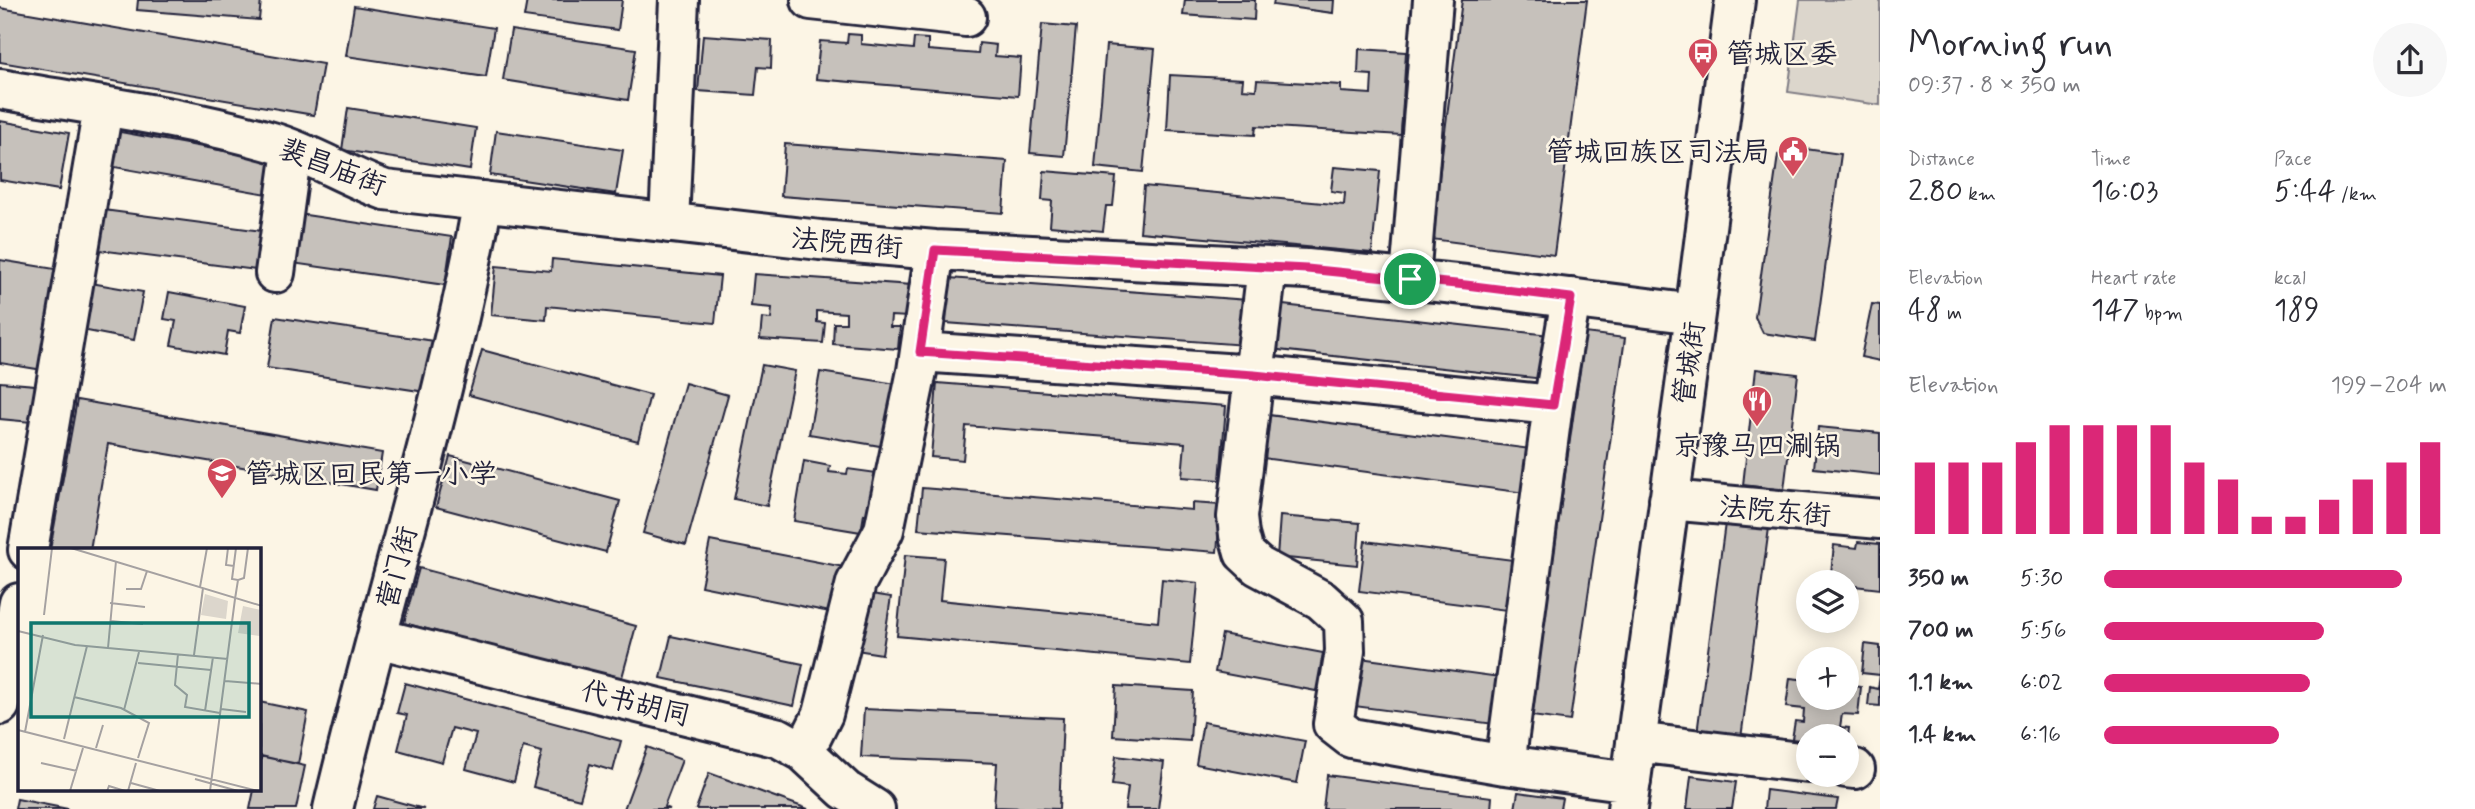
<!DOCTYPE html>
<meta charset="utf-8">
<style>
:root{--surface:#fff;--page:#f7f7f7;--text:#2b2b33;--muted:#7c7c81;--accent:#db2777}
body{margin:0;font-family:Mynerve,"LXGW WenKai TC",sans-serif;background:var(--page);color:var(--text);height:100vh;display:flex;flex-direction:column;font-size:26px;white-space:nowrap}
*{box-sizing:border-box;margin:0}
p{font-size:23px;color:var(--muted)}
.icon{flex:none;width:38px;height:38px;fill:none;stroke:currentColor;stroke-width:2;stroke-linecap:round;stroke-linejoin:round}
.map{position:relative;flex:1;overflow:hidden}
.drawer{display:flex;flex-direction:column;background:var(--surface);width:595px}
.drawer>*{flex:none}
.tools{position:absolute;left:1796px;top:570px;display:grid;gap:14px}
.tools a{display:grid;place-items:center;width:63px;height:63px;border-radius:50%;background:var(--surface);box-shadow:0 4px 18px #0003;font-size:35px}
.pin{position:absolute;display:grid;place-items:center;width:60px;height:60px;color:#fff;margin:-30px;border:4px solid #fff;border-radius:50%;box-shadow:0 2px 7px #0007}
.round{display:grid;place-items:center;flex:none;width:74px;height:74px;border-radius:37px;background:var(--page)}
.headline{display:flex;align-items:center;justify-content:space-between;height:119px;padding:0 28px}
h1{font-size:38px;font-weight:600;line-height:52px}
.stats{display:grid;grid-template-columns:repeat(3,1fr);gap:10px;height:119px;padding:7px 28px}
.stats div{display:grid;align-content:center}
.stats b{font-size:30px;font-weight:600}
.stats small{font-size:19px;font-weight:400}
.stats p{font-size:19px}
.chart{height:196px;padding:14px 28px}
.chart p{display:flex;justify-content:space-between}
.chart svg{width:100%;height:126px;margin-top:7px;stroke:var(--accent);stroke-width:6}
ul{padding:0 28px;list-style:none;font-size:23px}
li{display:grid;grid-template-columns:112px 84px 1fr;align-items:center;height:52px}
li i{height:18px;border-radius:9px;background:var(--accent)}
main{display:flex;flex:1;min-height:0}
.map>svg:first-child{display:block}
</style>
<main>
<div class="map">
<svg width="1880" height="809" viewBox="0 0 1880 809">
<rect width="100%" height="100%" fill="#fcf5e5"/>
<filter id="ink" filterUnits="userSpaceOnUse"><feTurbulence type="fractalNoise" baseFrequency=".0143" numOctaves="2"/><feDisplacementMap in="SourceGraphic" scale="14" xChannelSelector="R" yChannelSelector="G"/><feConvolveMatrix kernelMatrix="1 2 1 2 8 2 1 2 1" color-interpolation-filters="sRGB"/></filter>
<g filter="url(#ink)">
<path fill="#dcd6cc" stroke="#7f7c84" stroke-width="2" d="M1800 0H1880V105L1788 92Z"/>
<path fill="#c6c1bb" stroke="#22223b" stroke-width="2" d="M138 0H261L259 20 137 10Z
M527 0H622L618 30 524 17Z
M1185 0H1255L1254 20 1183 15Z
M1274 0H1334L1333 13 1273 5Z
M1462 0H1587L1554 255 1431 239Z
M354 6 494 28 486 77 346 56Z
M0 8 323 64 314 115 0 62Z
M1042 24 1076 27 1064 156 1030 153Z
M511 30 636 49 628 100 503 80Z
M848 34 861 35V44L913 49 914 38 928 39V50L978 54 979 43 996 45 995 56 1021 58 1018 96 816 79 820 41 847 43Z
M703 35 772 40 771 68 758 67 755 95 698 91Z
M1106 45 1155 49 1143 172 1095 167Z
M1359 49 1406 52 1401 135 1256 126 1255 135 1167 130 1170 75 1243 79 1242 89 1256 90 1257 80 1341 85V92L1371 94 1372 75 1358 74Z
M348 108 476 128 470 170 342 150Z
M0 121 69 133 59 190 0 180Z
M115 131 273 160 267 194 109 166Z
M496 131 623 150 616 194 490 175Z
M785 144 1007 161 1003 213 781 196Z
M1792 147 1841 154 1815 341 1763 333 1755 317 1778 155Z
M1334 167 1380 171 1372 253 1140 232 1144 186 1344 205 1345 193 1331 191Z
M1044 171 1116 177 1113 206H1106L1103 231 1050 226 1052 201 1042 200Z
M96 209 270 232 264 271 91 249Z
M299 214 452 237 445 285 292 263Z
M552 259 720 276 715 323 547 306 546 320 491 315 496 266 551 271Z
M0 260 61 270 43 370 0 363Z
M754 274 912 285 909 317 891 316 890 327H900L898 349 833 344 834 323H846V313L817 311V322L825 323 823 343 760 339 762 318 771 319 772 308 751 306Z
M949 278 1248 300 1245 345 946 323Z
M91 283 143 292 134 340 82 330Z
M169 292 245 306 240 333 228 331 224 355 171 345 176 321 164 319Z
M1274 304 1549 335 1544 379 1270 349Z
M1872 304 1880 305V361L1861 357Z
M275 317 434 341 426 392 267 368Z
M1585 333 1625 338 1570 721 1531 716Z
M482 350 650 395 638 441 469 395Z
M762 365 795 371 767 506 734 499Z
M1756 369 1798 374 1784 490 1743 485Z
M820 372 897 384 886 447 809 434Z
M0 382 35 385 31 422 0 419Z
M685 383 728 395 686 545 643 533Z
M937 383 1226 406 1220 480 1182 477 1185 443 966 426 963 460 931 457Z
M77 400 382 453 376 490 108 444 90 550H50Z
M1261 414 1531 449 1525 493 1255 457Z
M1818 427 1880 433V475L1814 468Z
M450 456 620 501 606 552 436 507Z
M804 461 830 466 829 472 847 474 848 469 877 473 870 515 864 514 861 532 794 521Z
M922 488 1192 510V503L1221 505 1217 552 918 529Z
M1280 516 1360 523 1357 565 1277 557Z
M1725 523 1769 528 1740 746 1696 741Z
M710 541 844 567 835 613 701 586Z
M1365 541 1521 561 1514 611 1359 591Z
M1858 542 1880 544V589L1846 585V583H1830L1834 545 1857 548Z
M905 555 944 558 940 600 1158 622 1162 579 1198 583 1190 664 897 636Z
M419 568 636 626 621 681 404 623Z
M865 593 891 597 882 654 856 650Z
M1222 634 1323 653 1316 691 1215 672Z
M671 636 803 664 794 706 661 678Z
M1865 644 1880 646V706L1868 705 1870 687 1878 689 1880 675 1862 673Z
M1360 658 1500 677 1494 724 1354 706Z
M1790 678 1808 680V698H1846V685L1861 687 1858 715 1842 714 1840 727 1849 728 1847 746 1846 737H1808V741L1792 739 1795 721 1803 722 1804 709 1786 707Z
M405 683 621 741 613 771 590 764 580 799 533 787 542 752 523 747 514 782 466 769 476 734 452 728 442 762 398 750 407 715 397 713Z
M1116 686 1193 691 1190 741 1113 736Z
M259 702 308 712 298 764 259 756Z
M864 709 1063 718 1059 809 994 807 997 763 861 757Z
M1203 722 1305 741 1297 783 1196 764Z
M647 747 682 760 664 807 670 809H624Z
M261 756 305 766 296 809H250L254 790H259Z
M1116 756 1164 762 1158 809H1125L1128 787 1112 785Z
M709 773 808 809H696Z
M1327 775 1492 797 1491 809H1323Z
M1691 776 1736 782 1732 809H1687Z
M1766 790 1838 799 1836 809H1764Z
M1518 792 1562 798 1560 809H1515Z
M377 796 424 809H373Z
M17 799 68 809H15Z"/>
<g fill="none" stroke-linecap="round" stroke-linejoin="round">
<g stroke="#22223b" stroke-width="44">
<path id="minor" d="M811 0 966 17
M0 89C91 105 184 116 272 142 312 154 347 177 385 190L820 240 935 250 1307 269 1466 285 1695 314
M669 223 679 0
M1267 267 1237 517 1239 535 1244 553 1258 566 1321 600 1344 621 1345 651 1333 724 1351 738 1505 765 1631 782
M275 273 292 150
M1410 279 1433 0
M920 352 1254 375 1553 405
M1669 500 1880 519
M28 550 103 108
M377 638 779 738 804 752 845 790 875 809
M0 705 19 603
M1636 742 1808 763
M804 752 823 714 856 583 884 530 917 371 935 250
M1505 765 1553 405 1571 298
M1846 768 1855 769
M333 809C381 606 445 407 483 201
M1627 809 1695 314 1735 0"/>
</g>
<use href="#minor" stroke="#fcf5e5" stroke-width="38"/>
</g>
</g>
<g fill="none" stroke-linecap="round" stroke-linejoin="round" filter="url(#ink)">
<g stroke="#fff" stroke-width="14">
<path id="route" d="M935 250 1307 269 1466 285 1571 298 1553 405 1254 375 920 352Z"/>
</g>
<use href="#route" stroke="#db2777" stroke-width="9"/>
</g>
<defs>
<g id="bus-pin" transform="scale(1.575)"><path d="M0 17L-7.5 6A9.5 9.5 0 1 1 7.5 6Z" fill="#d1495b" stroke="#fcf5e5"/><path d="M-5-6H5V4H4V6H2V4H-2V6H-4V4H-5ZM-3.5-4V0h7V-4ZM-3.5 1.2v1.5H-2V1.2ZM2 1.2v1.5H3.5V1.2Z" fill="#fff"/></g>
<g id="civic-pin" transform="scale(1.575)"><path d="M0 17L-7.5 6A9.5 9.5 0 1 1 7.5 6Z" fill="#d1495b" stroke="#fcf5e5"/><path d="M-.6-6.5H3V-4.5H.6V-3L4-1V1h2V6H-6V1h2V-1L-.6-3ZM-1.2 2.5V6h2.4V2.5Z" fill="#fff"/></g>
<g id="restaurant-pin" transform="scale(1.575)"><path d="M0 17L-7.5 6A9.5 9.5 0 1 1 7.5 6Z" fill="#d1495b" stroke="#fcf5e5"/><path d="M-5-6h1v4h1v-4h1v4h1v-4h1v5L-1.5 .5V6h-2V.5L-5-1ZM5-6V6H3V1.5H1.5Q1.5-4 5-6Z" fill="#fff"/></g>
<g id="school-pin" transform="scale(1.575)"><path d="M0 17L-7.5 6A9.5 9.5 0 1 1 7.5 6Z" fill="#d1495b" stroke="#fcf5e5"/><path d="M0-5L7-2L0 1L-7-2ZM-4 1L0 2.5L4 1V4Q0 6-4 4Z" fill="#fff"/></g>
</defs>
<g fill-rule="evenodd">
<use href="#bus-pin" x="1703" y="53"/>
<use href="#civic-pin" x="1793" y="151"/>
<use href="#restaurant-pin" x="1757" y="401"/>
<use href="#school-pin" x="222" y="473"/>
</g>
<g text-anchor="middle" stroke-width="5" stroke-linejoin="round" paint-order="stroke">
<g font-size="28" fill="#22223b" stroke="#fcf5e5" text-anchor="start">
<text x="1726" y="63">管城区委</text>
<text x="1770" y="161" text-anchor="end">管城回族区司法局</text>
<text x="1757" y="455" text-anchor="middle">京豫马四涮锅</text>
<text x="245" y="483">管城区回民第一小学</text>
</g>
<g font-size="28" fill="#22223b" stroke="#fcf5e5">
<text transform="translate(333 166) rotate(21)" y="10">裴昌庙街</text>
<text transform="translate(847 242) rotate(5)" y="10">法院西街</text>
<text transform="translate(1688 363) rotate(-82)" y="10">管城街</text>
<text transform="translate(1775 510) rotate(5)" y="10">法院东街</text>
<text transform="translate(396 567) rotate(-75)" y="10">营门街</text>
<text transform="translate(636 702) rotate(14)" y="10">代书胡同</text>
</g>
</g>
<g transform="translate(18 548)">
<rect width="243" height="243" fill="#fcf5e5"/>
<path d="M187 46 210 53 208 71 183 67ZM225 58 243 62 242 88 220 85Z" fill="#dcd6cc"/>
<path fill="none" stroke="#a5a1a1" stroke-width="2" d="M53 0 244 58M210 0 208 17 216 18M218 0 214 31 220 32M182 39 189 0M108 41H123L129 23M92 55 127 59M26 67 34 0M92 73 125 76M0 83 57 97 210 111M90 100 98 13M160 106 157 137 169 147 167 159 202 165M176 107 185 40M120 115 193 122M207 133 244 136M56 149 103 160 131 175 120 210M203 161 228 164M106 162 121 104M187 163 195 109M0 182 240 243M7 184 25 87M46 191 69 98M78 200 85 177M23 215 59 223M177 231 220 243M113 235 142 243M52 243 65 200M89 243 91 238 107 243M110 243 118 215M192 243 217 51 220 32 226 30 230 0"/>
<path fill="#0f766e" fill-opacity="0.15" stroke="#0f766e" stroke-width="3.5" d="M13 75H231V169H13Z"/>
<rect width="243" height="243" fill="none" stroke="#22223b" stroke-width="3.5"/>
</g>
</svg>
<div class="tools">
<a><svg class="icon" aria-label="layers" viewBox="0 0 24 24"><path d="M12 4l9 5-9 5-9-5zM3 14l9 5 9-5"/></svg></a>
<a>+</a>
<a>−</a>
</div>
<div class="pin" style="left:1410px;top:279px;background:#1e9e55"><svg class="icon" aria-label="arrive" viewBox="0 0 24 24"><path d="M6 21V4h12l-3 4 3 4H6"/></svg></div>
</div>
<section class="drawer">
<div class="headline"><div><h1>Morning run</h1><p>09:37 · 8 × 350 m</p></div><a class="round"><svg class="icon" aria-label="share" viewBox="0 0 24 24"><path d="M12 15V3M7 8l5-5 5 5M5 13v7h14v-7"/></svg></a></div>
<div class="stats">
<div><p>Distance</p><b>2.80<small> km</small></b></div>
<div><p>Time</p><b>16:03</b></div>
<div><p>Pace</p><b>5:44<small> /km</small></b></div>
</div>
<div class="stats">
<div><p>Elevation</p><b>48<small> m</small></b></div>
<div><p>Heart rate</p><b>147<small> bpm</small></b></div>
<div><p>kcal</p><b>189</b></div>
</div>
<div class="chart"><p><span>Elevation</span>199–204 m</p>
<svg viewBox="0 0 160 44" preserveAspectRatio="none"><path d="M5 44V19M15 44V19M25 44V19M35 44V12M45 44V6M55 44V6M65 44V6M75 44V6M85 44V19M95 44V25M105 44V38M115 44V38M125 44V32M135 44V25M145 44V19M155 44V12"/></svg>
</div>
<ul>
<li><b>350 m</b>5:30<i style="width:87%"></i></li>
<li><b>700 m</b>5:56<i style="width:64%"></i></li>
<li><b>1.1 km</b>6:02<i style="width:60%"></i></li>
<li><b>1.4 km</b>6:16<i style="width:51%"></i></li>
</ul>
</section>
</main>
